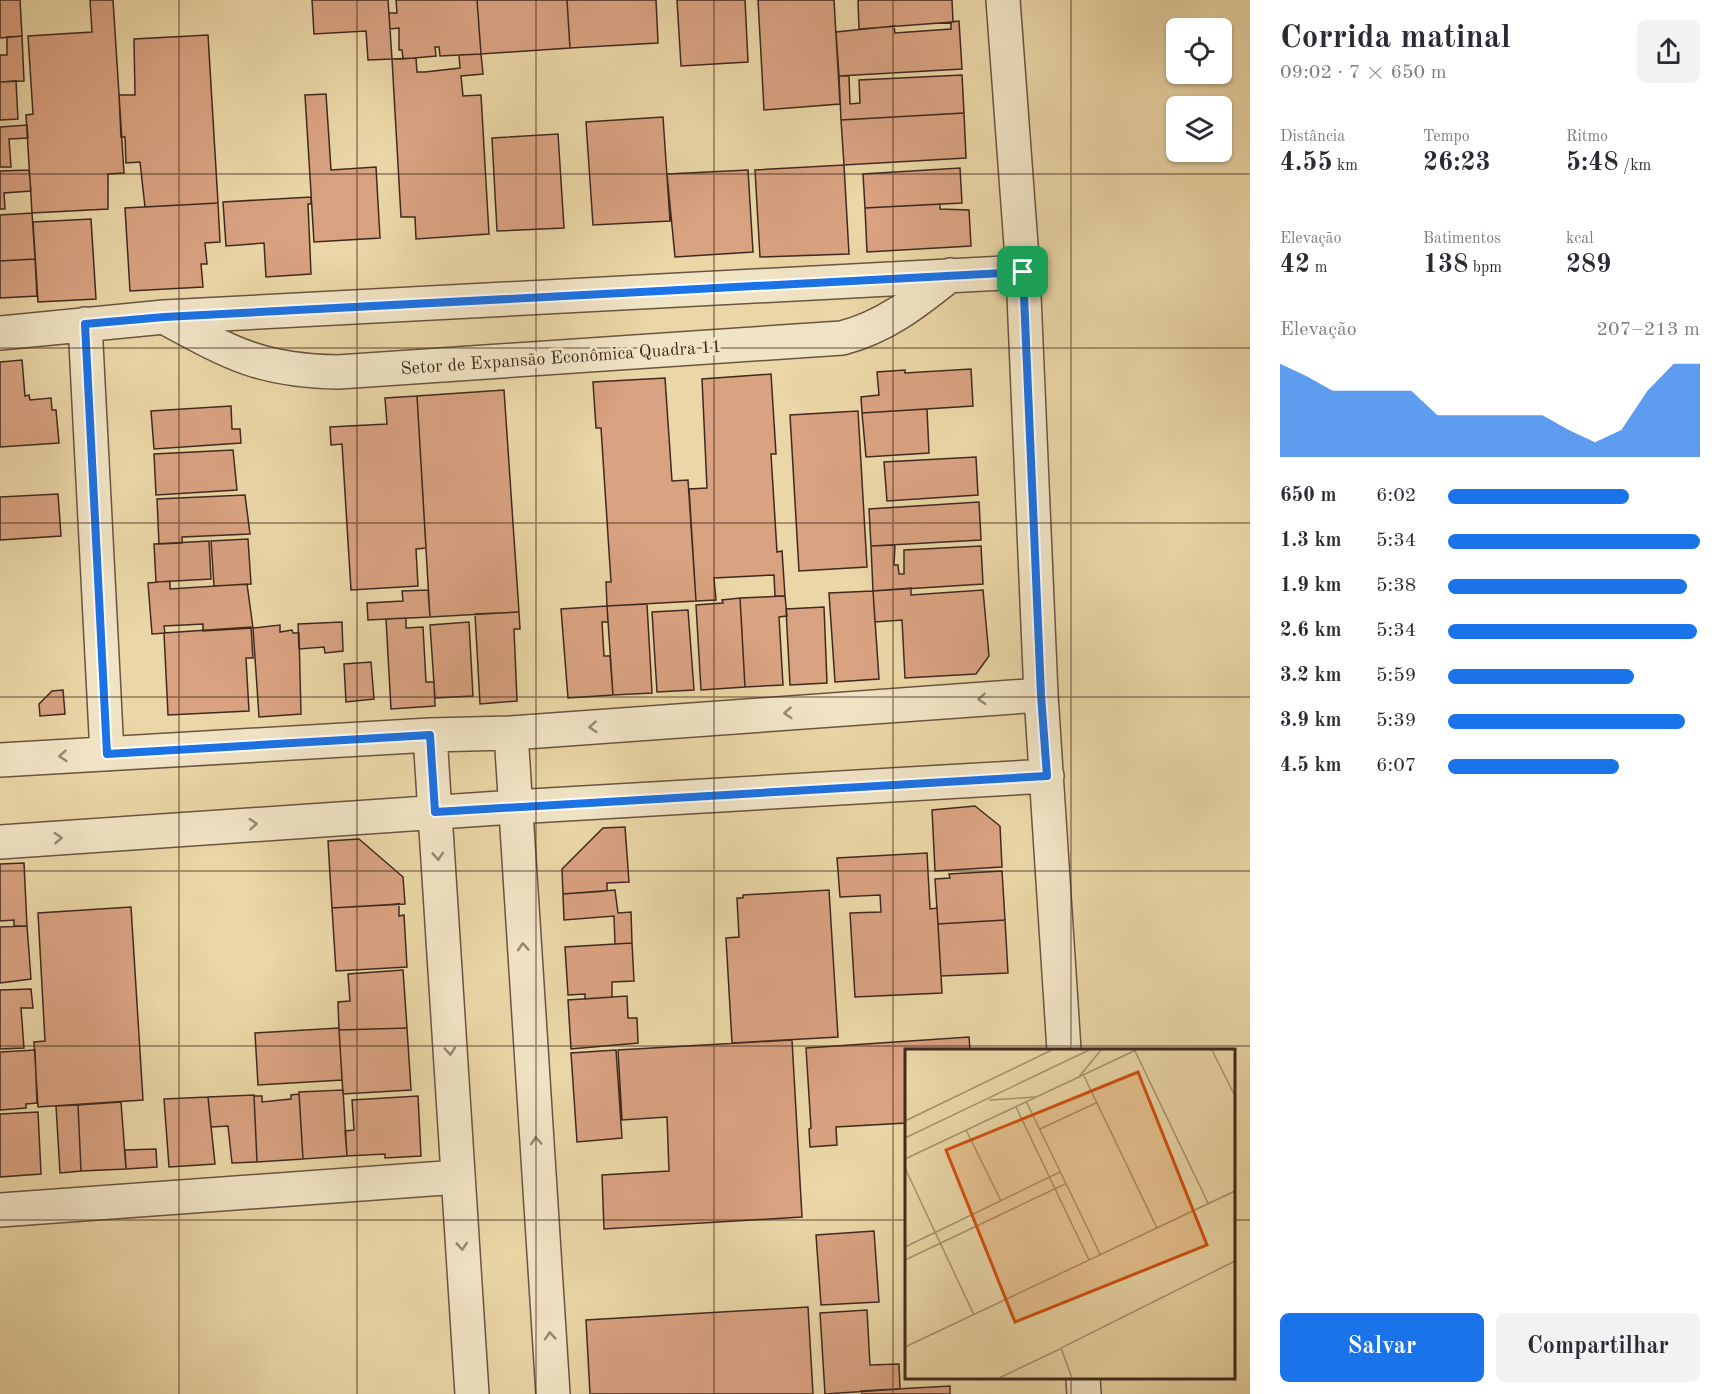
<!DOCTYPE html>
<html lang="pt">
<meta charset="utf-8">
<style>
:root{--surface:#fff;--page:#f2f2f3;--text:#2b2b33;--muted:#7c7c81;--accent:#1a73e8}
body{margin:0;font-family:"Old Standard TT",serif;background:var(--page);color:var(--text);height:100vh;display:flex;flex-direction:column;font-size:22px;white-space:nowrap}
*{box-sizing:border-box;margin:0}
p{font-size:20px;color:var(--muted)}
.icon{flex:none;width:33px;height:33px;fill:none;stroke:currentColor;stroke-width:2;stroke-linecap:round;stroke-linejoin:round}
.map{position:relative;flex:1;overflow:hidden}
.details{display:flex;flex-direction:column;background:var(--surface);width:480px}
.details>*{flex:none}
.buttons{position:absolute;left:1166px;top:18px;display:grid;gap:12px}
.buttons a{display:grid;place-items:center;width:66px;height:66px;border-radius:9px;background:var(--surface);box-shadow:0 2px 4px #0004;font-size:30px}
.pin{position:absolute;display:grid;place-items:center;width:51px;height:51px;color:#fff;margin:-26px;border-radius:12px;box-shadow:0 3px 9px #0006}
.round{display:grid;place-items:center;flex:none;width:63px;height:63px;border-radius:9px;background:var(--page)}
.headline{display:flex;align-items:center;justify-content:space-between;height:102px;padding:0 30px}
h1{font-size:33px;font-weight:800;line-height:45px}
.figures{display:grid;grid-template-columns:repeat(3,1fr);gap:9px;height:102px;padding:6px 30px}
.figures div{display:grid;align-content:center}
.figures b{font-size:26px;font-weight:800}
.figures small{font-size:16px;font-weight:400}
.figures p{font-size:16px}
.chart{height:168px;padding:12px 30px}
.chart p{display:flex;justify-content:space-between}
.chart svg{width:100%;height:108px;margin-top:6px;fill:var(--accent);opacity:.7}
.primary-button{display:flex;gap:12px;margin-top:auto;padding:12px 30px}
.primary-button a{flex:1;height:69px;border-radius:9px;background:var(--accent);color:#fff;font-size:24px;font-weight:800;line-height:69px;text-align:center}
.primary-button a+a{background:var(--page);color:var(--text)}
ul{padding:0 30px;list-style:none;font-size:20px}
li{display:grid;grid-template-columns:96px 72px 1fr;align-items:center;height:45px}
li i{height:15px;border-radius:8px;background:var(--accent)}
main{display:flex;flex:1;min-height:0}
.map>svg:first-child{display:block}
</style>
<main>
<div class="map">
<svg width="1250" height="1394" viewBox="0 0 1250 1394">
<rect width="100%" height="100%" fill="#ead6a6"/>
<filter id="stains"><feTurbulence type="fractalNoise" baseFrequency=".00333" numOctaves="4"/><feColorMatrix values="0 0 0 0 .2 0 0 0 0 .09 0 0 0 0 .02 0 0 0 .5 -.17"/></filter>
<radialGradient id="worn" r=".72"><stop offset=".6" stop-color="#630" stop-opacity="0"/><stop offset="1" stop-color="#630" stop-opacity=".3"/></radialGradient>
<path fill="#d9a281" stroke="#41291f" stroke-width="1.5" d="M0 0H20L22 36 0 38Z
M90 0H113L124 173 108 174V209L32 213 26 115 33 114 28 36 92 32Z
M312 0H388L392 59 368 60 366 31 314 34Z
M396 0H477L481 54 440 56 439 47H435L436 56 403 59 402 50H399V28L390 29 389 13H397Z
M477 0H567L570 48 481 54Z
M567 0H656L658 43 570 48Z
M677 0H745L748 62 681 66Z
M758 0H834L840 104 764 110Z
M858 0H952L953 22 859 29Z
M959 21 962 69 839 76 836 32 894 26 895 33 951 29V22Z
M208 35 218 203 145 207 140 162 126 163 125 137H121L119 95H135L134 39Z
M22 36 24 81 0 82V55H7V37Z
M481 54 483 74 461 76 463 96 481 95 489 234 416 239 415 217H401L392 59 416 58 417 72H425L460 68 459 55Z
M962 75 964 113 841 120 839 76H849L850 104 860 103 859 80Z
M16 81 18 119 0 120V82Z
M326 94 331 170 376 167 380 238 314 242 305 95Z
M964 113 966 158 844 165 841 120Z
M663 117 670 221 593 225 586 122Z
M27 125 28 138 9 139 11 167H0V127Z
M558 134 564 228 497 231 492 138Z
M844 165 849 254 760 257 755 170Z
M960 168 962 203 865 208 863 174Z
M29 170 31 191 4 193 5 209H0V171Z
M748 170 753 252 675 257 667 174Z
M311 197V204H308L311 274 266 277 264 243 226 246 223 202Z
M218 203 220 242 205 243 207 264H201L203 287 130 291 125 208Z
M940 204V209L969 210 971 246 867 252 865 208Z
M32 213 35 259 0 261V215Z
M91 219 96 299 38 302 33 222Z
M35 259 37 296 0 298V261Z
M22 360 25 396 29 395 30 400 51 398 52 410H56L59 443 0 447V362Z
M971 369 973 406 862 413 861 397 879 395 877 372 905 370V373Z
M771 374 776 454H771L777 552 782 551 785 596H775L774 575 714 578 716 600 696 601 689 489 707 488 702 379Z
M665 378 672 481 688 480 696 601 607 606 606 582H611L601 428H596L593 382Z
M504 390 519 612 430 617 417 396Z
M417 396 426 548 416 549 418 586 351 590 342 444 331 445 330 427 387 424 385 398Z
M231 406 232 429H240L241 443 154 449 151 411Z
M927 409 929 453 866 457 862 413Z
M858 411 867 567 799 571 790 415Z
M233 450 237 490 156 495 154 454Z
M976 457 978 495 887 501 884 462Z
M58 494 61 536 0 540V497Z
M245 495 250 534 182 537V543L159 544 157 499Z
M979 502 981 540 871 546 869 509Z
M248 539 251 584 214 586 211 541Z
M209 541 211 579 156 582 154 544Z
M895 545 894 565H898L899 574H904V550L981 546 983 584 873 591 871 546Z
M170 581V589L247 584 253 628 203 631V624L164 626 165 633 152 634 148 583Z
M911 588V595L983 590 989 656 976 674 905 678 902 620 875 622 873 591Z
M428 590 430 617 368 620 367 603 403 601 402 591Z
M873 591 879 679 835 682 829 593Z
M785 596 787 616 779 617 783 685 745 687 740 598Z
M740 598 745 687 701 690 696 605 723 603 722 600Z
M647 604 652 693 613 695 607 606Z
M607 606 608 622H602L604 656H610L613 695 568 698 561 609Z
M824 607 827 683 790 685 786 609Z
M688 610 694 690 657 692 652 612Z
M519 612 520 629H514L517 701 480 704 475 614Z
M406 618V628L423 627 426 682H434L435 706 391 709 386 619Z
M342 622 343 651 325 653 324 647 299 649 298 624Z
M469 622 473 696 435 698 430 625Z
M280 625V632L292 630 293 633H299L301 714 259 717 253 628Z
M251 627 253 658H246L249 711 168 715 164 633Z
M371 662 374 699 346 702 344 664Z
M63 690 65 714 40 716 39 704 52 691Z
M975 806 1000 826 1002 867 935 871 932 810Z
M625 827 629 882 607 883V891L563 894 562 869 603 828Z
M359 839 403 877 405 904 332 908 328 841Z
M927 853 930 909 937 908 942 993 855 997 850 913 881 912 880 895 840 897 837 858Z
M24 863 27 926H14V920L0 921V864Z
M1002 871 1005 920 938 924 935 879 950 878 949 874Z
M615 890 618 913 631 912 632 943 615 944 614 916 564 920 563 894Z
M829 890 838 1037 732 1043 726 938 739 937 737 898H743V895Z
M399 904V916L404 915 407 967 336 971 332 908Z
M131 907 143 1100 38 1107 34 1042 45 1041 38 913Z
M1005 920 1008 973 941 976 938 924Z
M27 926 31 979 0 983V927Z
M632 943 634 981 612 982V997L585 999V994L568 995 565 947Z
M403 970 407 1028 339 1030 338 1002 350 1001 348 974Z
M31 989 33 1008H21L24 1048 0 1049V990Z
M627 996 628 1018H637L638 1043 571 1049 568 1000Z
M339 1028 342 1080 258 1085 255 1033Z
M407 1028 411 1090 343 1094 339 1030Z
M969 1037 970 1050H906V1123L836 1127 837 1145 810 1147 809 1129 811 1128 806 1048Z
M792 1040 802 1217 604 1229 602 1175 669 1171 667 1117 622 1120 618 1050Z
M35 1050 37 1103 26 1104V1108L0 1110V1052Z
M616 1050 622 1138 577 1142 571 1053Z
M343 1090 347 1156 303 1159 299 1092Z
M299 1094 303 1159 257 1162 254 1096H262V1102L291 1099V1095Z
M254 1095 257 1162 232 1163 228 1126 211 1127 208 1097Z
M418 1096 421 1156 385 1158V1154L347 1156 345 1131 354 1130 352 1100Z
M208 1097 215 1164 169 1167 164 1099Z
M121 1102 126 1169 81 1171 78 1105Z
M78 1105 81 1171 60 1173 56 1106Z
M38 1112 41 1174 0 1177V1114Z
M156 1149 157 1167 126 1169 125 1150Z
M874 1231 879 1302 821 1305 816 1235Z
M808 1307 813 1394H590L586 1320Z
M867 1310 870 1365 899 1364 900 1389 825 1394 820 1313Z
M950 1386V1394H862L861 1391Z"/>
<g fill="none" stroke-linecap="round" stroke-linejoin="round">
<g stroke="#6b5441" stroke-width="36">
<path id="minor" d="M1003 0 1023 272 1041 695 1064 1050
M164 317C230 353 261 371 338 372L842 338C885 327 916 302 950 275
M85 324 107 754
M0 333 164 317 1023 272
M511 733 553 1394
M430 735 472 1394
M0 760 430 735 511 733 1041 695
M0 842 514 807 1047 776
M0 1210 458 1177
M1083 1378 1084 1394"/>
</g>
<use href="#minor" stroke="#f1e4c5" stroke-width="33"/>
</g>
<defs><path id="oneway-chevron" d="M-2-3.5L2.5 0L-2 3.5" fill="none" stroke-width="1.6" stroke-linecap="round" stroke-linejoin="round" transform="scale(1.5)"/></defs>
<g stroke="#998672">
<use href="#oneway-chevron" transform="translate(982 699) rotate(176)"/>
<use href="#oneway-chevron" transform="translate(788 713) rotate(176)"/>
<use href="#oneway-chevron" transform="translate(593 727) rotate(176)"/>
<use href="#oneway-chevron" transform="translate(63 756) rotate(176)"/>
<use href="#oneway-chevron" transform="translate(253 824) rotate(-4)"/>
<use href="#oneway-chevron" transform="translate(58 838) rotate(-4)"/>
<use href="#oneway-chevron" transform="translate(438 856) rotate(86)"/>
<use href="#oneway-chevron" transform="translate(523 947) rotate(-94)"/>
<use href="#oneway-chevron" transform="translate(450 1051) rotate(86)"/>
<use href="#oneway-chevron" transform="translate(536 1141) rotate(-94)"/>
<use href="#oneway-chevron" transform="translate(462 1246) rotate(86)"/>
<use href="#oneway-chevron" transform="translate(550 1336) rotate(-94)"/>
</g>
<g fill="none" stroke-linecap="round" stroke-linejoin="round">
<g stroke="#fff" stroke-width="12">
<path id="route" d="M1023 272 1041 695 1047 776 435 812 430 735 107 754 85 324 164 317Z"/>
</g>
<use href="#route" stroke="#1a73e8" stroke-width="8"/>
</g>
<path fill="none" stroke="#41291f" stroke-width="1.5" stroke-opacity="0.55" d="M179 0V1394M357 0V1394M536 0V1394M714 0V1394M893 0V1394M1071 0V1050M0 174H1250M0 348H1250M0 523H1250M0 697H1250M0 871H1250M0 1046H1250M0 1220H906M1234 1220H1250M1071 1378V1394"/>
<g text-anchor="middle" stroke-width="6" stroke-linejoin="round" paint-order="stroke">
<g font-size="18" fill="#41291f" stroke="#f1e4c5">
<text transform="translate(561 357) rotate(-4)" y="6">Setor de Expansão Econômica Quadra 11</text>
</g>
</g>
<g transform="translate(905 1049)">
<rect width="330" height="330" fill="#ead6a6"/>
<path fill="none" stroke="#a69170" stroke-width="1.5" d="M307 1 330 47M230 2 303 154M179 27 252 179M173 29 196 1M84 51 131 48M121 52 195 205M111 58 184 211M0 72 147 1M135 80 193 53M61 81 96 152M0 89 184 1M0 110 231 1M0 119 69 266M0 198 155 123M0 211 160 135M0 298 330 142M94 329 155 300M167 329 156 299 330 212"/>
<path fill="#cf520f" fill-opacity="0.15" stroke="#cf520f" stroke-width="3" d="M233 23 302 196 110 273 41 101Z"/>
<rect width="330" height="330" fill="none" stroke="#41291f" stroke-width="3"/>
</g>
<rect width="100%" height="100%" filter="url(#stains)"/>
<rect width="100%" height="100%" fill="url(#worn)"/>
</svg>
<div class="buttons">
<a><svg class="icon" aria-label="locate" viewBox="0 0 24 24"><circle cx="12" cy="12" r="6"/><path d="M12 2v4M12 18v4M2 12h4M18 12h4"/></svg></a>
<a><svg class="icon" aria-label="layers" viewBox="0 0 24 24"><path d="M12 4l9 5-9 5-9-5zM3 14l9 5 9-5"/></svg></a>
</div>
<div class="pin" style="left:1023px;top:272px;background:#1e9e55"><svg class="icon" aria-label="arrive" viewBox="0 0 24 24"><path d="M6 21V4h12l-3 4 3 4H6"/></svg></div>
</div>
<section class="details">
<div class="headline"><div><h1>Corrida matinal</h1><p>09:02 · 7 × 650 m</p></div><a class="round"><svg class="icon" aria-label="share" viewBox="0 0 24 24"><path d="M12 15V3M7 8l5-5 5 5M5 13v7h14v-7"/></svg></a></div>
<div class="figures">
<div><p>Distância</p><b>4.55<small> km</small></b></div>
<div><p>Tempo</p><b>26:23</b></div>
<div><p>Ritmo</p><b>5:48<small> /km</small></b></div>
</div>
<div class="figures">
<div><p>Elevação</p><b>42<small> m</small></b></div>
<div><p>Batimentos</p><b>138<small> bpm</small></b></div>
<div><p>kcal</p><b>289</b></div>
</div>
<div class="chart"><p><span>Elevação</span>207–213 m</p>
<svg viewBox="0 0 160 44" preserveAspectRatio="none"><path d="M0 44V6L10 11L20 17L30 17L40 17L50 17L60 27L70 27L80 27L90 27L100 27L110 33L120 38L130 33L140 17L150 6L160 6V44z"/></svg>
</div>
<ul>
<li><b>650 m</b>6:02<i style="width:72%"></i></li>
<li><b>1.3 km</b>5:34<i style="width:100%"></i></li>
<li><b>1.9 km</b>5:38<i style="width:95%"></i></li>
<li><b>2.6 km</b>5:34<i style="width:99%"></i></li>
<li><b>3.2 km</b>5:59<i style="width:74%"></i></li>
<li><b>3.9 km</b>5:39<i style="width:94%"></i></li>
<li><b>4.5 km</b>6:07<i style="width:68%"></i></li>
</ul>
<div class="primary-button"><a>Salvar</a><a>Compartilhar</a></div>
</section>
</main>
